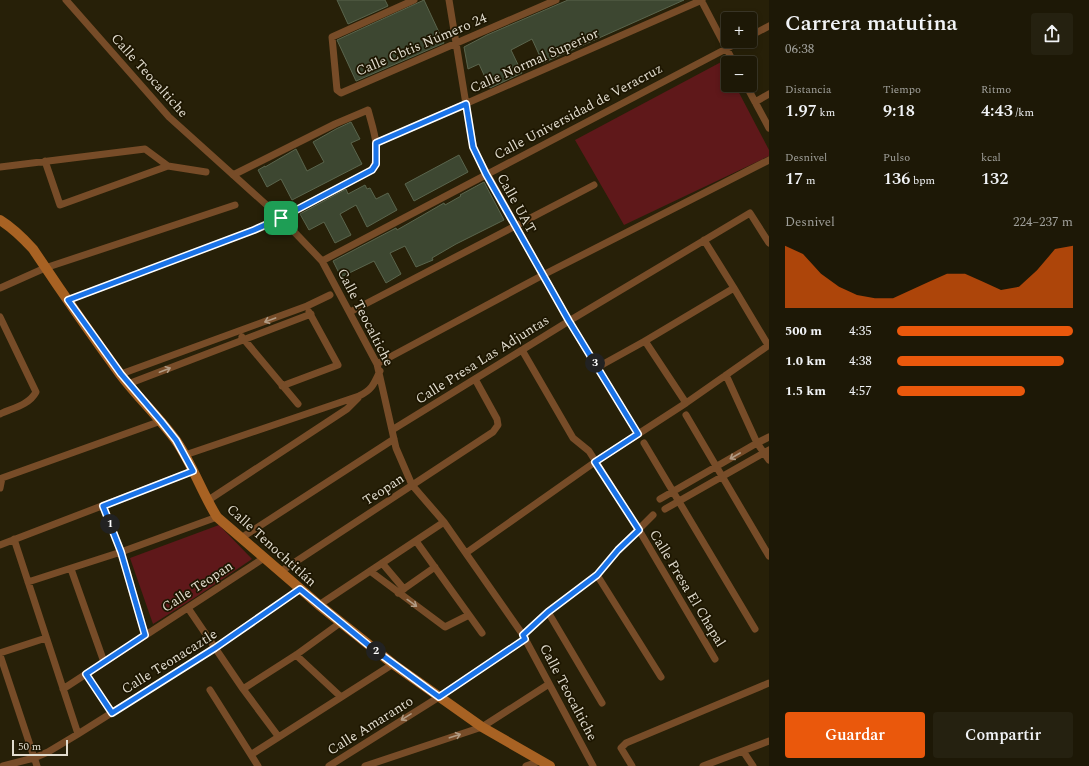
<!DOCTYPE html>
<html lang="es">
<meta charset="utf-8">
<style>
:root{--surface:#1d1806;--page:#252110;--text:#f1f3f6;--muted:#a0a09b;--line:#3b3728;--accent:#ea580c}
body{margin:0;font-family:Spectral,serif;background:var(--page);color:var(--text);height:100vh;display:flex;flex-direction:column;font-size:15px;white-space:nowrap}
*{box-sizing:border-box;margin:0}
p{font-size:13px;color:var(--muted)}
.icon{flex:none;width:22px;height:22px;fill:none;stroke:currentColor;stroke-width:2;stroke-linecap:round;stroke-linejoin:round}
.map{position:relative;flex:1;overflow:hidden}
.drawer{display:flex;flex-direction:column;background:var(--surface);width:320px}
.drawer>*{flex:none}
.buttons{position:absolute;left:721px;top:12px;display:grid;gap:8px}
.buttons a{display:grid;place-items:center;width:36px;height:36px;border-radius:4px;background:var(--surface);box-shadow:0 2px 6px #0003,0 0 0 1px var(--line);font-size:20px}
.scale{position:absolute;left:12px;bottom:10px;width:56px;box-sizing:border-box;padding-left:4px;border:2px solid #e1dcce;border-top:0;font-size:11px;line-height:14px;white-space:nowrap;color:#e1dcce;-webkit-text-stroke:3px #1d1601;paint-order:stroke}
.pin{position:absolute;display:grid;place-items:center;width:34px;height:34px;color:#fff;margin:-17px;border-radius:8px;box-shadow:0 2px 6px #0006}
.km{position:absolute;width:20px;height:20px;margin:-10px;border-radius:50%;background:#222;color:#fff;font-size:11px;line-height:20px;text-align:center}
.round{display:grid;place-items:center;flex:none;width:42px;height:42px;border-radius:4px;background:var(--page)}
.headline{display:flex;align-items:center;justify-content:space-between;height:68px;padding:0 16px}
h1{font-size:22px;font-weight:600;line-height:30px}
.metrics{display:grid;grid-template-columns:repeat(3,1fr);gap:6px;height:68px;padding:4px 16px}
.metrics div{display:grid;align-content:center}
.metrics b{font-size:17px;font-weight:600}
.metrics small{font-size:11px;font-weight:400}
.metrics p{font-size:11px}
.chart{height:112px;padding:8px 16px}
.chart p{display:flex;justify-content:space-between}
.chart svg{width:100%;height:72px;margin-top:4px;fill:var(--accent);opacity:.7}
.action{display:flex;gap:8px;margin-top:auto;padding:8px 16px}
.action a{flex:1;height:46px;border-radius:4px;background:var(--accent);color:#fff;font-size:16px;font-weight:600;line-height:46px;text-align:center}
.action a+a{background:var(--page);color:var(--text)}
ul{padding:0 16px;list-style:none;font-size:13px}
li{display:grid;grid-template-columns:64px 48px 1fr;align-items:center;height:30px}
li i{height:10px;border-radius:5px;background:var(--accent)}
main{display:flex;flex:1;min-height:0}
.map>svg:first-child{display:block}
</style>
<main>
<div class="map">
<svg width="769" height="766" viewBox="0 0 769 766">
<rect width="100%" height="100%" fill="#272008"/>
<path fill="#5f181a" d="M723 61 728 71V85H735L769 150V156L624 225 575 140Z
M219 525 252 559 199 595 153 624 130 558Z"/>
<path fill="#3d4731" stroke="#5a654d" d="M337 0H385L388 6 348 24Z
M424 0 444 43 356 81 337 40Z
M568 0H684L543 63 532 39 511 50 522 73 490 88 479 64 468 69 464 47 487 35Z
M351 122 360 139 351 143 362 164 292 200 281 179 267 187 258 170 265 166V167L296 149 307 171 324 162 313 142 336 129Z
M459 155 468 172 414 201 405 184Z
M484 182 504 220 456 244 432 258 433 260 416 267 405 246 390 253 401 274 386 283 374 261 341 277 333 261 396 228 397 230 444 203 445 205 461 196 460 195Z
M365 185 367 189 370 188 376 199 388 193 397 210 367 227 356 205 340 214 351 235 335 243 324 222 309 230 300 214 346 189 348 194Z"/>
<g fill="none" stroke-linecap="round" stroke-linejoin="round">
<path stroke="#774c28" stroke-width="7" d="M66 0 169 117 281 218 322 261 377 364 396 448 412 485 444 522 523 635 593 766
M414 0 332 37 337 90 341 93 556 0
M449 0 472 141 475 152 569 321 638 434
M701 0 734 63
M750 36 769 26
M746 85 769 128
M755 102 769 94
M376 143 702 0
M45 161 60 205 168 166 206 172
M0 167 145 149 168 166
M704 240 734 288 768 345
M322 261 741 41
M0 288 45 268 235 205
M68 300 254 230 281 218 372 170C382 152 373 129 368 110L335 124 233 175
M350 312 594 185
M0 317 36 392C29 405 13 408 0 414
M242 337 298 404
M645 341 686 403
M522 350 573 438 589 451 639 530 715 659
M377 364 543 275 769 160
M598 367 645 341 734 288
M121 374 307 306 330 295
M726 375 757 443 769 460
M128 384 311 314
M282 386 338 365 309 312
M686 415 769 556
M392 430 569 321 750 213 769 243
M644 443 755 629
M185 455 359 396C372 390 374 384 380 371
M0 488 2 478 161 421
M660 499 757 443 769 437
M207 501 347 409 358 398
M103 505 121 552 145 635
M665 509 769 450
M241 538 394 439
M14 539 78 734
M416 541 482 633
M0 545 193 471
M466 553 595 462 686 403 769 345
M382 563 404 589
M71 569 104 662
M370 571 445 627 469 615
M280 572 493 432 498 425 497 419 475 379
M597 575 661 677
M28 582 121 552 217 517
M398 593 435 567
M319 605 444 522
M188 608 243 689 278 736
M548 612 602 703
M523 635 548 612 597 575 618 550 653 515
M0 653 46 638
M0 655 37 766
M296 655 341 697
M86 674 112 713
M63 689 264 558
M243 689 296 655 340 623
M210 690 258 766
M743 751 753 766
M252 754 393 664
M3 766 34 758 48 752 78 734 215 648 300 589
M329 766 439 697 525 639
M365 766 482 727 549 684
M526 766 540 761
M632 766 621 748 626 743 769 683
M703 766 769 741"/>
<path stroke="#a86223" stroke-width="10" d="M0 220C13 228 23 238 33 249 61 291 90 333 120 374 138 398 160 418 177 442 193 466 202 493 217 517L319 605 393 664 482 727 550 766"/>
</g>
<defs><path id="oneway-shaft" d="M-6 0H5M1.5-3L5.5 0L1.5 3" fill="none" stroke-width="1.6" stroke-linecap="round" stroke-linejoin="round"/></defs>
<g stroke="#b19b83">
<use href="#oneway-shaft" transform="translate(270 320) rotate(160)"/>
<use href="#oneway-shaft" transform="translate(165 370) rotate(-21)"/>
<use href="#oneway-shaft" transform="translate(735 456) rotate(150)"/>
<use href="#oneway-shaft" transform="translate(412 603) rotate(36)"/>
<use href="#oneway-shaft" transform="translate(406 717) rotate(148)"/>
<use href="#oneway-shaft" transform="translate(455 736) rotate(-18)"/>
</g>
<g fill="none" stroke-linecap="round" stroke-linejoin="round">
<g stroke="#fff" stroke-width="8">
<path id="route" d="M466 104 473 147 486 174 569 321 638 434 595 462 639 530 618 550 597 575 548 612 523 635 525 639 439 697 372 648 300 589 215 648 112 713 86 674 145 635 121 552 103 506 193 471 176 440 161 421 121 374 68 300 254 230 281 218 372 170 376 164V143Z"/>
</g>
<use href="#route" stroke="#1a73e8" stroke-width="5"/>
</g>
<g text-anchor="middle" stroke-width="3.5" stroke-linejoin="round" paint-order="stroke">
<g font-size="14" fill="#e1dcce" stroke="#1d1601">
<text transform="translate(421 44) rotate(-23)" y="5">Calle Cbtis Número 24</text>
<text transform="translate(534 60) rotate(-24)" y="5">Calle Normal Superior</text>
<text transform="translate(150 75) rotate(48)" y="5">Calle Teocaltiche</text>
<text transform="translate(578 111) rotate(-28)" y="5">Calle Universidad de Veracruz</text>
<text transform="translate(517 203) rotate(61)" y="5">Calle UAT</text>
<text transform="translate(366 317) rotate(63)" y="5">Calle Teocaltiche</text>
<text transform="translate(482 359) rotate(-32)" y="5">Calle Presa Las Adjuntas</text>
<text transform="translate(383 489) rotate(-33)" y="5">Teopan</text>
<text transform="translate(272 545) rotate(42)" y="5">Calle Tenochtitlán</text>
<text transform="translate(197 586) rotate(-33)" y="5">Calle Teopan</text>
<text transform="translate(688 588) rotate(59)" y="5">Calle Presa El Chapal</text>
<text transform="translate(169 661) rotate(-32)" y="5">Calle Teonacaztle</text>
<text transform="translate(569 692) rotate(62)" y="5">Calle Teocaltiche</text>
<text transform="translate(370 725) rotate(-32)" y="5">Calle Amaranto</text>
</g>
</g>
</svg>
<div class="buttons">
<a>+</a>
<a>−</a>
</div>
<div class="scale">50 m</div>
<div class="pin" style="left:281px;top:218px;background:#1e9e55"><svg class="icon" aria-label="arrive" viewBox="0 0 24 24"><path d="M6 21V4h12l-3 4 3 4H6"/></svg></div>
<b class="km" style="left:110px;top:524px">1</b>
<b class="km" style="left:376px;top:651px">2</b>
<b class="km" style="left:595px;top:363px">3</b>
</div>
<section class="drawer">
<div class="headline"><div><h1>Carrera matutina</h1><p>06:38</p></div><a class="round"><svg class="icon" aria-label="share" viewBox="0 0 24 24"><path d="M12 15V3M7 8l5-5 5 5M5 13v7h14v-7"/></svg></a></div>
<div class="metrics">
<div><p>Distancia</p><b>1.97<small> km</small></b></div>
<div><p>Tiempo</p><b>9:18</b></div>
<div><p>Ritmo</p><b>4:43<small> /km</small></b></div>
</div>
<div class="metrics">
<div><p>Desnivel</p><b>17<small> m</small></b></div>
<div><p>Pulso</p><b>136<small> bpm</small></b></div>
<div><p>kcal</p><b>132</b></div>
</div>
<div class="chart"><p><span>Desnivel</span>224–237 m</p>
<svg viewBox="0 0 160 44" preserveAspectRatio="none"><path d="M0 44V6L10 11L20 23L30 31L40 36L50 38L60 38L70 33L80 28L90 23L100 23L110 28L120 33L130 31L140 21L150 8L160 6V44z"/></svg>
</div>
<ul>
<li><b>500 m</b>4:35<i style="width:100%"></i></li>
<li><b>1.0 km</b>4:38<i style="width:95%"></i></li>
<li><b>1.5 km</b>4:57<i style="width:73%"></i></li>
</ul>
<div class="action"><a>Guardar</a><a>Compartir</a></div>
</section>
</main>
